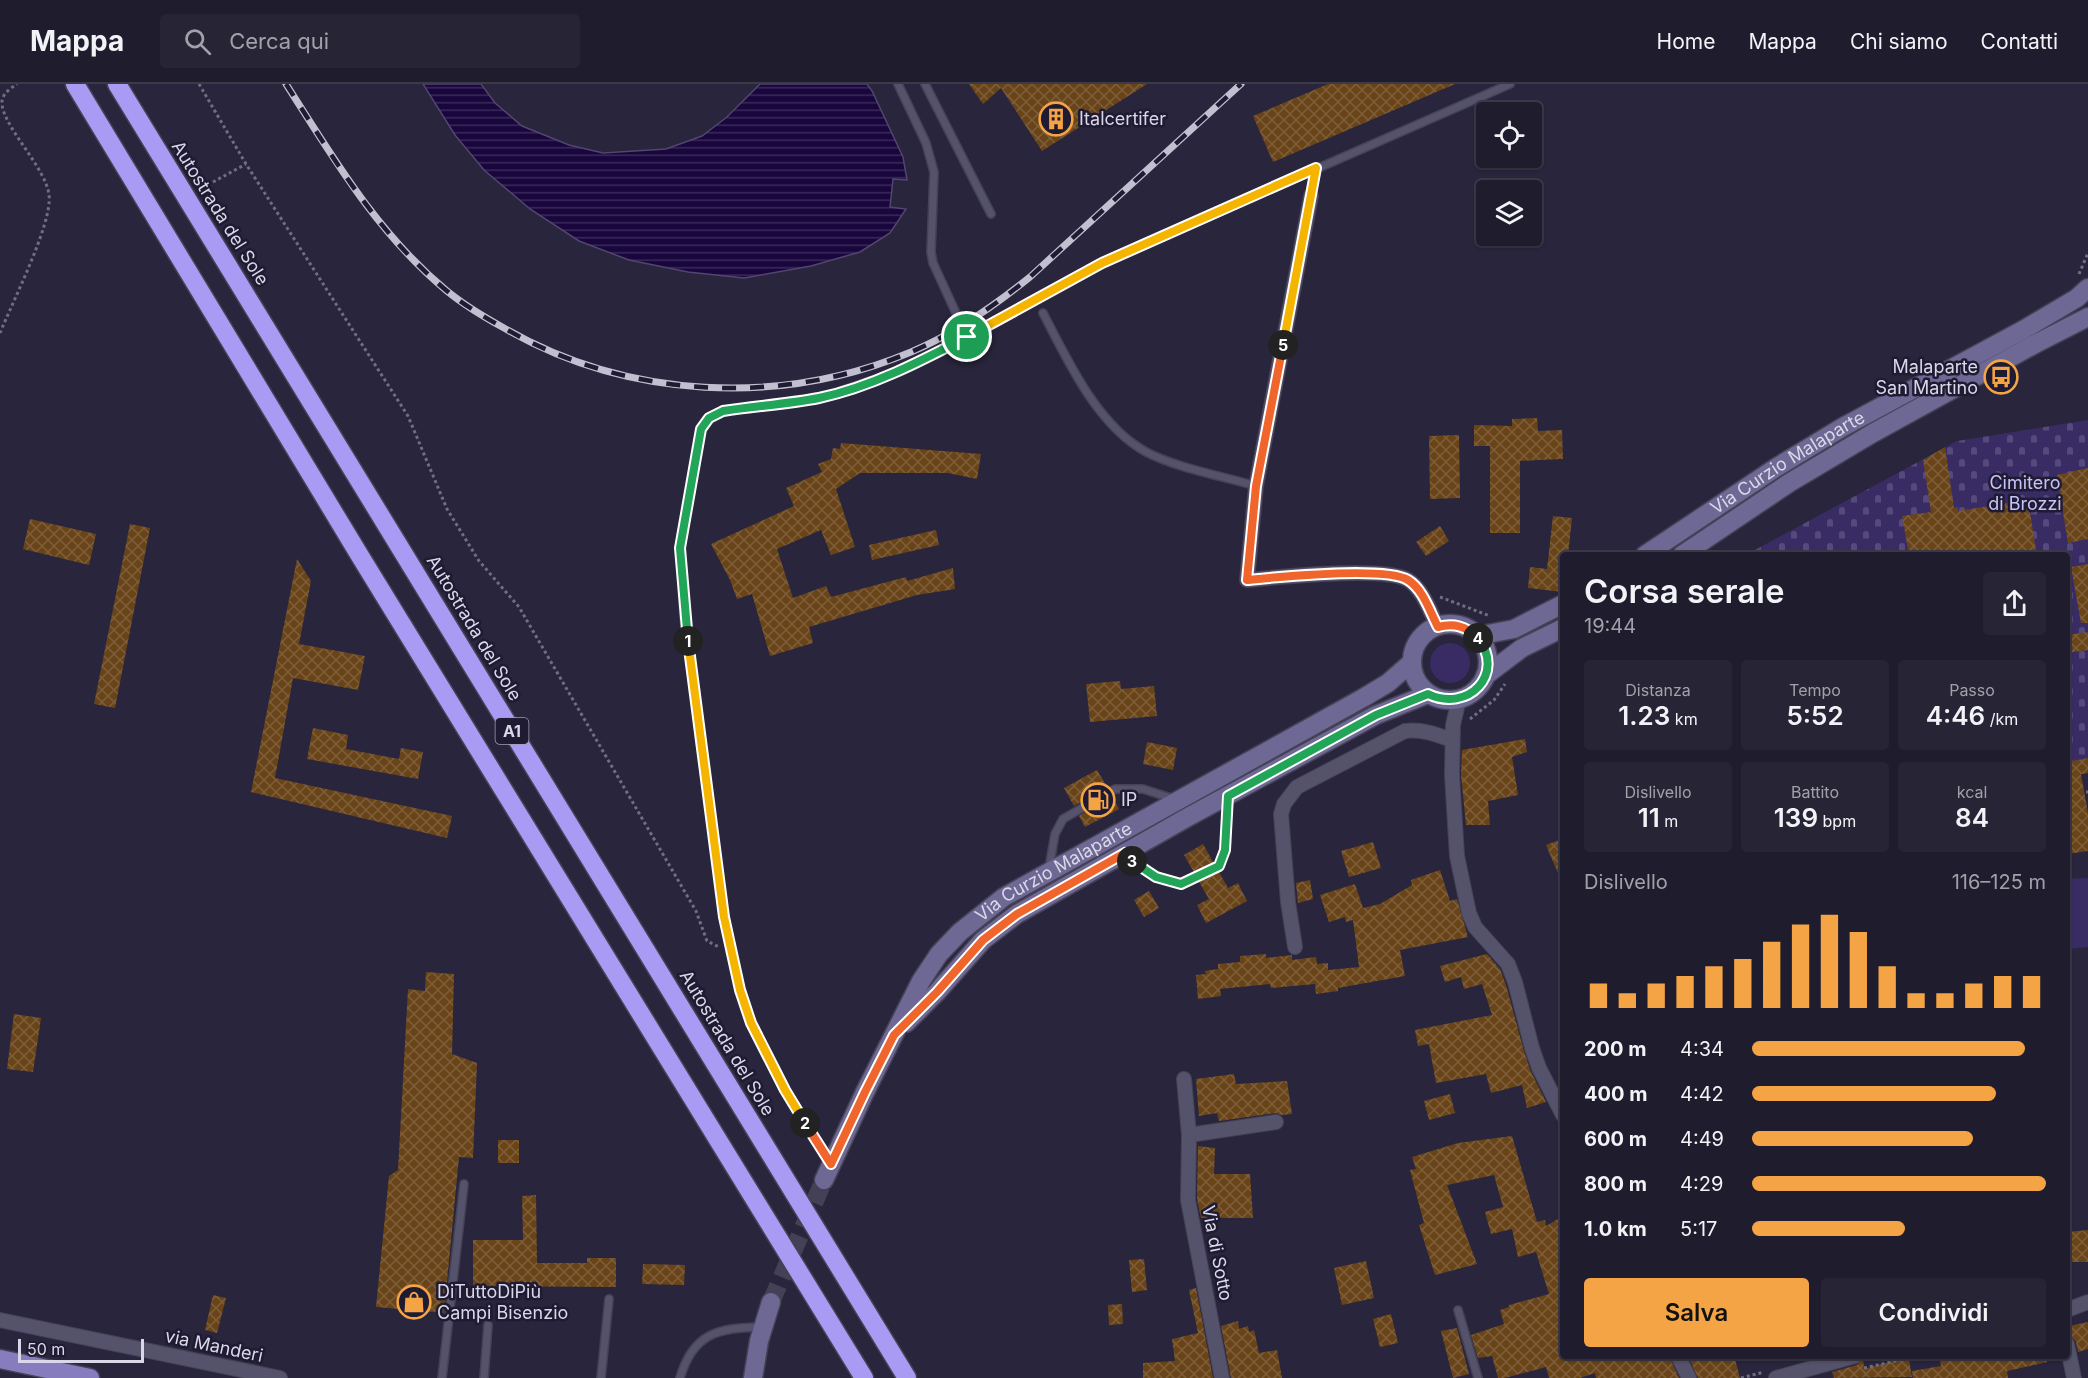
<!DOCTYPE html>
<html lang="it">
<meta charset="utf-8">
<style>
:root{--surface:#1f1c2d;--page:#272535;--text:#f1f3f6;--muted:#a1a1aa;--line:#3c3a49;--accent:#f4a444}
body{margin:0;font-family:Inter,sans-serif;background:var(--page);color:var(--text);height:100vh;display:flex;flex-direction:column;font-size:22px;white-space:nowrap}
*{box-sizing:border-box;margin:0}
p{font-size:20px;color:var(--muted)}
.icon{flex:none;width:33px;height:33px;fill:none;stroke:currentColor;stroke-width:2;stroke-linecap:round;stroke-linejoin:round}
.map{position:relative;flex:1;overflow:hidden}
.details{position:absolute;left:1560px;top:468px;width:510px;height:807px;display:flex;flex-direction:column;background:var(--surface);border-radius:6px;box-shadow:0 2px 4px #0004,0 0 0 2px var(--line)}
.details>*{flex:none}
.controls{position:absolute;left:1476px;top:18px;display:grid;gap:12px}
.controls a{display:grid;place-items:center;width:66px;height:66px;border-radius:6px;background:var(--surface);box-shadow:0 2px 4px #0004,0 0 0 2px var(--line);font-size:30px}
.scale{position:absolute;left:18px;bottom:15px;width:126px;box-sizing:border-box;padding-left:6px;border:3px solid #dad8e8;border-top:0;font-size:16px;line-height:21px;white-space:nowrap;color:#dad8e8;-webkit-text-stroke:4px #1f1b32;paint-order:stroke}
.pin{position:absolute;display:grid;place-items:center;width:51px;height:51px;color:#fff;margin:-26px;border:3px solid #fff;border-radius:50%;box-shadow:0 2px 6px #0007}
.km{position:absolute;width:30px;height:30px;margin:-15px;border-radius:50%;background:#222;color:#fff;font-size:16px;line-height:30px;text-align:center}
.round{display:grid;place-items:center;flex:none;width:63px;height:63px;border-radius:6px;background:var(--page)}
.overview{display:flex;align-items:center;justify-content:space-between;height:102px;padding:0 24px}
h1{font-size:33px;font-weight:600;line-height:45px}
.figures{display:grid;grid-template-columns:repeat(3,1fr);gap:9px;height:102px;padding:6px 24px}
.figures div{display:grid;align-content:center;border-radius:6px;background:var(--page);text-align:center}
.figures b{font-size:26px;font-weight:600}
.figures small{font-size:16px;font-weight:400}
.figures p{font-size:16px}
.chart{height:168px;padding:12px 24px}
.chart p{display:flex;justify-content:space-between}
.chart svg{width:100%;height:108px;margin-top:6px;stroke:var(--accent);stroke-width:6}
.button{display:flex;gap:12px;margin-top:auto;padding:12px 24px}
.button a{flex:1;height:69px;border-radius:6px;background:var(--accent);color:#111;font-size:24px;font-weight:600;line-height:69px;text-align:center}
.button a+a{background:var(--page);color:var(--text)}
ul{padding:0 24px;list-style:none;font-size:20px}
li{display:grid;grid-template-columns:96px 72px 1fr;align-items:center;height:45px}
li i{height:15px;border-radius:8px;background:var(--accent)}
header{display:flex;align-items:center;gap:36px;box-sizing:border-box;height:84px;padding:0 30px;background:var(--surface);border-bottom:2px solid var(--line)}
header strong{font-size:28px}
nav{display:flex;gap:33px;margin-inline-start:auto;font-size:21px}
.search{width:420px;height:54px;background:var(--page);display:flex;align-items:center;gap:15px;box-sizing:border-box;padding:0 21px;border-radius:6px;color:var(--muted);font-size:22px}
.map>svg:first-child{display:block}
</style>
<header>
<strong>Mappa</strong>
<div class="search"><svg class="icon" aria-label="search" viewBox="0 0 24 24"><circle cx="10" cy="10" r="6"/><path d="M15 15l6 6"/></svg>Cerca qui</div>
<nav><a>Home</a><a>Mappa</a><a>Chi siamo</a><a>Contatti</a></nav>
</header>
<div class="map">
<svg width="2088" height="1294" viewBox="0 0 2088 1294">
<defs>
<pattern id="cemetery-stones" width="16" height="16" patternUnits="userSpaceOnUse" patternTransform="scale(1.5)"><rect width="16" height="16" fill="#392c65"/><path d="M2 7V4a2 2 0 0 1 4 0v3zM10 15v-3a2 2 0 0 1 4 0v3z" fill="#554a7b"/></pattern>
<pattern id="water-rules" width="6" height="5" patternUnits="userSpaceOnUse" patternTransform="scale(1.5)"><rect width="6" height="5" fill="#19063d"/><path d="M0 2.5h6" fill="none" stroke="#3a2a59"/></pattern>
<pattern id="building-cross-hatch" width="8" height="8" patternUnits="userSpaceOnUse" patternTransform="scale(1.5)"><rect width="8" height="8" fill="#694418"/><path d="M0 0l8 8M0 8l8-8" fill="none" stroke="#7e5e3a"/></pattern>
</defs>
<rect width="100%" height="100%" fill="#29253c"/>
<path fill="#392c65" d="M1430 579a20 20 0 1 1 40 0a20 20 0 1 1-40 0Z
M2088 794V863L2067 865V795Z"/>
<path fill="url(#cemetery-stones)" d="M2088 336V689L2067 692V471H1755V466L1957 357Z"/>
<path fill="url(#water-rules)" stroke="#534570" stroke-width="1.5" d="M423 0H481L495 19 522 42 569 61 603 69 666 65 702 52 727 33 760 0H867L872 7 903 73 907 96 893 95 890 123 906 125 890 149 860 168 811 182 744 194 688 188 629 176 579 157 530 125 484 86 455 51Z"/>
<path fill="url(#building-cross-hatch)" d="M969 0H1147L1042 67 1001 4 983 20Z
M1328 0H1455L1273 78 1253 32Z
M1537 334 1538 347 1562 346 1563 375 1520 377V449H1490V362H1474V341L1512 342V335Z
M1459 351 1460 414 1430 415 1429 352Z
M841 359 981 370 977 395 948 389H860L836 405 855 463 831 471 821 446 777 465 793 514 826 502 831 513 906 493 907 497 953 484 955 505 917 511 809 543 813 559 770 572 752 510 737 515 730 496 711 460 794 422 786 404 822 388 818 380 831 375 833 364 840 365Z
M1945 363 1954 424 1958 423V427L2028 416 2036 466 2015 471H1909L1902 432 1931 428 1923 376Z
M2088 384V455L2068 459 2057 391Z
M1553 432 1572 434 1568 471H1563V508L1528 504 1530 483 1547 485Z
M30 435 96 450 89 481 23 465Z
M130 440 150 444 115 624 94 620Z
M1440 442 1449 457 1426 472 1416 458Z
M936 446 939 461 872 476 869 461Z
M297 475 311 497 299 560 365 572 358 606 293 594 275 694 452 732 447 754 251 708Z
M2088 480V539H2081L2071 483Z
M2088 548V566L2067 569V551Z
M1120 597 1121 605 1154 602 1157 632 1090 638 1086 600Z
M313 644 348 651 346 665 399 675 401 664 423 668 418 695 307 675Z
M1525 655 1527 668 1512 673 1518 711 1488 717 1490 741H1466L1461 691 1462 666Z
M1147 658 1177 664 1173 686 1143 680Z
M2088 674V689L2081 690 2088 729V767L2067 770V678Z
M1097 686 1107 703 1074 722 1064 704Z
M1112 713 1119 725 1085 743 1079 732Z
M1559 756 1563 766V801L1546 761Z
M1373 758 1381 784 1349 793 1341 767Z
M1203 760 1213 778 1194 788 1184 771Z
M1440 786 1450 817 1457 815 1468 853 1400 866 1405 892 1338 904V907L1316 910 1315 900 1271 904 1270 900 1220 905 1221 912 1198 915 1196 891 1206 890 1205 887 1218 885V880L1240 878V872L1266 870V874L1292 871V876L1316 873 1317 880 1328 879V886L1359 883 1353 836 1346 838 1345 833 1329 838 1320 811 1355 800 1363 824 1380 820 1412 801 1411 796Z
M1219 788 1228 804 1238 799 1247 817 1206 839 1197 821 1209 815 1199 798Z
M1310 796 1313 815 1298 819 1296 799Z
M1149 807 1159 824 1144 833 1134 816Z
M1487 870 1500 885 1506 901 1524 967 1531 988 1546 1018 1527 1024 1522 1001 1491 1009 1486 990 1436 999 1429 960 1418 962 1415 946 1492 931 1482 900 1464 905 1461 893 1445 898 1440 882Z
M426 888 454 890 452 970 477 979 473 1074 459 1073 444 1229 376 1223 389 1092 398 1086 408 905 425 907Z
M14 930 41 934 33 988 7 985Z
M1234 990 1236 1000 1287 997 1292 1030 1281 1031 1275 1029 1219 1037 1217 1029 1199 1032 1196 995Z
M1450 1010 1455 1029 1429 1036 1424 1017Z
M1512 1052 1537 1138 1545 1136 1546 1142 1563 1132V1272H1669L1679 1294H1596L1595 1289 1580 1294H1549L1546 1283 1505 1294H1498L1492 1272 1478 1274 1471 1251 1504 1240 1500 1226 1509 1223V1221L1549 1210 1536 1168 1518 1173 1512 1145 1491 1150 1485 1128 1503 1123 1494 1091 1447 1101 1477 1180 1435 1191 1419 1141 1424 1139 1410 1086 1416 1085 1412 1073 1458 1059Z
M498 1056H519V1079H498Z
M1198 1062 1215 1064 1214 1090H1250L1253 1134H1201L1197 1115Z
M536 1111 537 1179H587V1174H616V1203L473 1202V1156H523L522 1112Z
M2088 1146V1178H2067V1148Z
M1144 1175 1147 1206 1132 1208 1129 1176Z
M1366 1177 1374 1214 1342 1221 1334 1184Z
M643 1180 685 1181 684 1201 642 1200Z
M1196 1204 1213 1294H1143V1279L1175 1277 1172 1255 1198 1249 1189 1206Z
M213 1211 226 1214 217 1249 205 1246Z
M1122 1220 1123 1240 1109 1241 1108 1221Z
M1391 1230 1398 1259 1380 1263 1373 1235Z
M1238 1237 1239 1245 1248 1242 1249 1248 1254 1246 1259 1269 1277 1266 1282 1294H1231L1221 1242Z
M2088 1238V1265L2078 1268 2076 1258 2071 1252 2069 1242Z
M1457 1244 1469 1290 1453 1294 1441 1247Z
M1688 1272H1734L1740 1294H1698Z
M1939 1272H2047V1278L2007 1287 2008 1294H1913L1912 1287 1941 1282Z
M1863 1275 1864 1285 1897 1276H1909L1912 1293 1834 1294 1832 1288 1857 1281Z"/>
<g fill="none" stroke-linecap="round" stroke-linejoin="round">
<path stroke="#444056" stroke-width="18" stroke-dasharray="18 9" stroke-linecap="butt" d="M771 1218 824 1096"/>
<g stroke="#464256" stroke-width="10">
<path id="lane" d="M898 0 926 59 934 88 931 168 933 179 967 253 1102 179 1510 0
M925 0 991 130
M1311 112 1316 84
M1043 229C1068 277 1097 341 1146 368 1177 384 1222 392 1256 402
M1127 771C1141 788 1161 794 1181 800L1219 782 1225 766 1228 715
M1049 784 1055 750 1063 735 1115 705H1143L1174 715
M830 1078 785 1006 751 939 740 906 732 870 724 833 717 783 684 533 680 464 701 345 709 334 723 327 820 314 888 291 967 253
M1458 1226 1478 1294
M442 1294 464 1100
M484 1294 488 1241
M601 1294 609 1215
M680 1294C693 1249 718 1244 761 1243"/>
</g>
<g stroke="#464256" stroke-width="16">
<path id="street" d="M1311 112 1256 402 1247 496C1278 493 1385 482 1408 496 1423 505 1430 528 1438 543
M1459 615 1453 641 1452 691 1457 772 1469 829 1475 843 1508 880 1515 898 1532 964 1539 984 1563 1031
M1295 863 1288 818 1281 730 1284 720 1297 703 1405 647C1422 645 1436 650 1451 656
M1184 995 1189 1051 1188 1116 1222 1294
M1189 1051 1276 1038
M2067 1226 2088 1218
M0 1236 280 1294
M2067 1260 2074 1294
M1678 1272 1689 1294
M1776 1294 1855 1272"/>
</g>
<g stroke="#464256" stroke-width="21">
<g id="secondary">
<path id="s1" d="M1645 471 1777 383 1843 343 2023 246 2077 214 2088 204"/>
<path d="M1682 471 1789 399 1873 349 2035 260 2088 233"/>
<circle cx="1450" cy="578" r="38"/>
<path d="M1477 552 1514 545 1563 520"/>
<path d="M1485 592 1522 564 1563 544"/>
<path d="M906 939 937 908 983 856 1017 830 1188 733 1376 631 1428 610"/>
<path id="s2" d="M824 1096 865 1008 921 897 939 870 960 848 1004 813 1363 614 1388 599 1412 578"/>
<path d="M753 1294 759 1257 771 1218"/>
</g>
</g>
<g stroke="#464256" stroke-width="21">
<path id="primary" d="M0 1275 90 1294"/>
</g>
<g stroke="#464256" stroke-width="21">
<path id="highway" d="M75 0 360 472 864 1294
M117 0 907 1294"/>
</g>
<path stroke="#716e82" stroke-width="3" stroke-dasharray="3 3" stroke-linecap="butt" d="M199 0 246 80 408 332 447 425 479 477 519 523 696 827 707 857 719 863
M213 98 246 80
M2079 190 2088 169
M0 249C12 219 53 138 49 111 46 83 0 40 2 17 3 9 11 4 17 0
M1440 513 1490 532
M1470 635 1494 616 1505 600
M2086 708H2088
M1864 1284 1918 1272
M1741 1294 1764 1288"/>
<use href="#lane" stroke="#55526c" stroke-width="7"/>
<use href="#street" stroke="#55526c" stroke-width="14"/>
<use href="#secondary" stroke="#6e6895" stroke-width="18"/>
<use href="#primary" stroke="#877dbe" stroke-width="18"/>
<use href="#highway" stroke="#a99af4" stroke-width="18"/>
<g stroke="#c1bfd0" stroke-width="7">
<path id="rail" d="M286 0C334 75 377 149 447 207 464 221 484 233 504 244 627 315 780 323 911 268 954 250 994 222 1030 193L1241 0"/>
</g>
<use href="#rail" stroke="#1f1b32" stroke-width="4.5" stroke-dasharray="14" stroke-linecap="butt"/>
</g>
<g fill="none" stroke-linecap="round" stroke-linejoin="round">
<g stroke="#fff" stroke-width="12">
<path id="split-1" d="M688 557 680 464 701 345 709 334 723 327C755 322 788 320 819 314 871 303 921 277 967 253"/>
</g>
<g stroke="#fff" stroke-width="12">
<path id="split-2" d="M688 557 724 833 740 906 751 939 785 1006 805 1039"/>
</g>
<g stroke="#fff" stroke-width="12">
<path id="split-3" d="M805 1039 831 1080 865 1008 894 951 937 908 983 856 1017 830 1125 769 1132 777"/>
</g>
<g stroke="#fff" stroke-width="12">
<path id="split-4" d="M1132 777 1156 793 1181 800 1219 782 1225 766 1228 712 1376 631 1428 610C1468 629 1506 590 1478 554"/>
</g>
<g stroke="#fff" stroke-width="12">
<path id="split-5" d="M1283 261 1256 402 1247 496C1278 493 1385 482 1408 496 1423 505 1430 528 1438 543 1454 539 1466 542 1478 554"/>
</g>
<g stroke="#fff" stroke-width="12">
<path id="split-6" d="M967 253 1102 179 1316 84 1283 261"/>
</g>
<use href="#split-1" stroke="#22a559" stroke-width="8"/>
<use href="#split-2" stroke="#f5b400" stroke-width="8"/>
<use href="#split-3" stroke="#f0652b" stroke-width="8"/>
<use href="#split-4" stroke="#22a559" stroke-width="8"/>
<use href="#split-5" stroke="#f0652b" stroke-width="8"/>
<use href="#split-6" stroke="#f5b400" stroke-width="8"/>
</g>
<defs>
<g id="building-ring" transform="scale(1.725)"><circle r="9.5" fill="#1f1b32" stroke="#f4a444" stroke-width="1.5"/><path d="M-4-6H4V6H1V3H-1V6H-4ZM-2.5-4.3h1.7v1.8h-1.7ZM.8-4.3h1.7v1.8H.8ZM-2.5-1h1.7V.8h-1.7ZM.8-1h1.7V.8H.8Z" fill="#f4a444"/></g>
<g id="bus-ring" transform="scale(1.725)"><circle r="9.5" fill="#1f1b32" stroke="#f4a444" stroke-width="1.5"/><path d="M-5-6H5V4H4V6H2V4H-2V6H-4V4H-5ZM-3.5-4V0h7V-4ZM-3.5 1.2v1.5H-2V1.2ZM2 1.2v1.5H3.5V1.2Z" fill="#f4a444"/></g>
<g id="fuel-ring" transform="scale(1.725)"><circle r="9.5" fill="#1f1b32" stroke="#f4a444" stroke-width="1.5"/><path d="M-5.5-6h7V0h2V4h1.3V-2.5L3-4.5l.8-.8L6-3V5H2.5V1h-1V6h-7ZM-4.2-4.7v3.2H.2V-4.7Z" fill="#f4a444"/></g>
<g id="shop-ring" transform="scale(1.725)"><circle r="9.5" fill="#1f1b32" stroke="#f4a444" stroke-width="1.5"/><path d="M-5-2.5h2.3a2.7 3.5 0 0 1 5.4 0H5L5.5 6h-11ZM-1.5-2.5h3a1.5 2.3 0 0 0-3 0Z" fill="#f4a444"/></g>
</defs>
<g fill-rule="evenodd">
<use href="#building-ring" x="1056" y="35"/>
<use href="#bus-ring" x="2001" y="293"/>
<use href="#fuel-ring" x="1098" y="716"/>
<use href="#shop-ring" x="414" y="1218"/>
</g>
<g text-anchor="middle" stroke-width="5" stroke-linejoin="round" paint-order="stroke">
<rect fill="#1f1b32" stroke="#a29fb1" stroke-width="1.5" x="495.5" y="634" width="33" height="26" rx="4.5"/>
<g font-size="16" font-weight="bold" fill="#dad8e8">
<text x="512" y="653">A1</text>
</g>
<g font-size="18" fill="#dad8e8" stroke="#1f1b32" text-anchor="start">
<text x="1079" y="41">Italcertifer</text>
<text x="1978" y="289" text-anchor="end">Malaparte<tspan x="1978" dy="21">San Martino</tspan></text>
<text x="1121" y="722">IP</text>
<text x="437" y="1214">DiTuttoDiPiù<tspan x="437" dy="21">Campi Bisenzio</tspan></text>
</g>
<g font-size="18" fill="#dad8e8" stroke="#1f1b32">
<text transform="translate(220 129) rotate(58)" y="6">Autostrada del Sole</text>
<text dy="6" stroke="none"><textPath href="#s1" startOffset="170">Via Curzio Malaparte</textPath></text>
<text transform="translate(474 544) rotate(59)" y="6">Autostrada del Sole</text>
<text dy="6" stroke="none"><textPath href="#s2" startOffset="396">Via Curzio Malaparte</textPath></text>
<text transform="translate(727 959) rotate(59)" y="6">Autostrada del Sole</text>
<text transform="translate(1217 1169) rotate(79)" y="6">Via di Sotto</text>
<text transform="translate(214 1262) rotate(12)" y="6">via Manderi</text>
</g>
<g font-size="18" fill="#c9c2f8" stroke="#1f1b32">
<text x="2025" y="405">Cimitero<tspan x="2025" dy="21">di Brozzi</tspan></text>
</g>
</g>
</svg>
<div class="controls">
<a><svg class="icon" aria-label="locate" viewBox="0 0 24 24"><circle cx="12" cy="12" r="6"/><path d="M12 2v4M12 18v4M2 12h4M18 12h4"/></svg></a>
<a><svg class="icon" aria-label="layers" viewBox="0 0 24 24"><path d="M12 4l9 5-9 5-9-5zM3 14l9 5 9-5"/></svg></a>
</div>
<div class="scale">50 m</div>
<div class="pin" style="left:967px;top:253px;background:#1e9e55"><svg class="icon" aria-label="arrive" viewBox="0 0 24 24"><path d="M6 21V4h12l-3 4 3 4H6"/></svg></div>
<b class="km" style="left:688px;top:557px">1</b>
<b class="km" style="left:805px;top:1039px">2</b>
<b class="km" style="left:1132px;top:777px">3</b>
<b class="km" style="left:1478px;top:554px">4</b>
<b class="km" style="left:1283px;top:261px">5</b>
<section class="details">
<div class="overview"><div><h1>Corsa serale</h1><p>19:44</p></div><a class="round"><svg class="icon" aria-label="share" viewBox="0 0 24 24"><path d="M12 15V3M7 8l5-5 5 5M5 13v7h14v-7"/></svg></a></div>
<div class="figures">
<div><p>Distanza</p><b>1.23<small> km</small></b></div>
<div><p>Tempo</p><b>5:52</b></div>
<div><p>Passo</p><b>4:46<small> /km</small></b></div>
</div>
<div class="figures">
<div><p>Dislivello</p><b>11<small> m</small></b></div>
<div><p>Battito</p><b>139<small> bpm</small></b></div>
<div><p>kcal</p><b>84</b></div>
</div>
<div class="chart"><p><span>Dislivello</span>116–125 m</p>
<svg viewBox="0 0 160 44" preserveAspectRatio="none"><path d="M5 44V34M15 44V38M25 44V34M35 44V31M45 44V27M55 44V24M65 44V17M75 44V10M85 44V6M95 44V13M105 44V27M115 44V38M125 44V38M135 44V34M145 44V31M155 44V31"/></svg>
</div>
<ul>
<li><b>200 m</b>4:34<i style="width:93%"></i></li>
<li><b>400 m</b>4:42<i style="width:83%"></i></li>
<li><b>600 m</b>4:49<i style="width:75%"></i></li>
<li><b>800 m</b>4:29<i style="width:100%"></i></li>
<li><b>1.0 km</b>5:17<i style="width:52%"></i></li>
</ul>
<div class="button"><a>Salva</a><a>Condividi</a></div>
</section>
</div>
